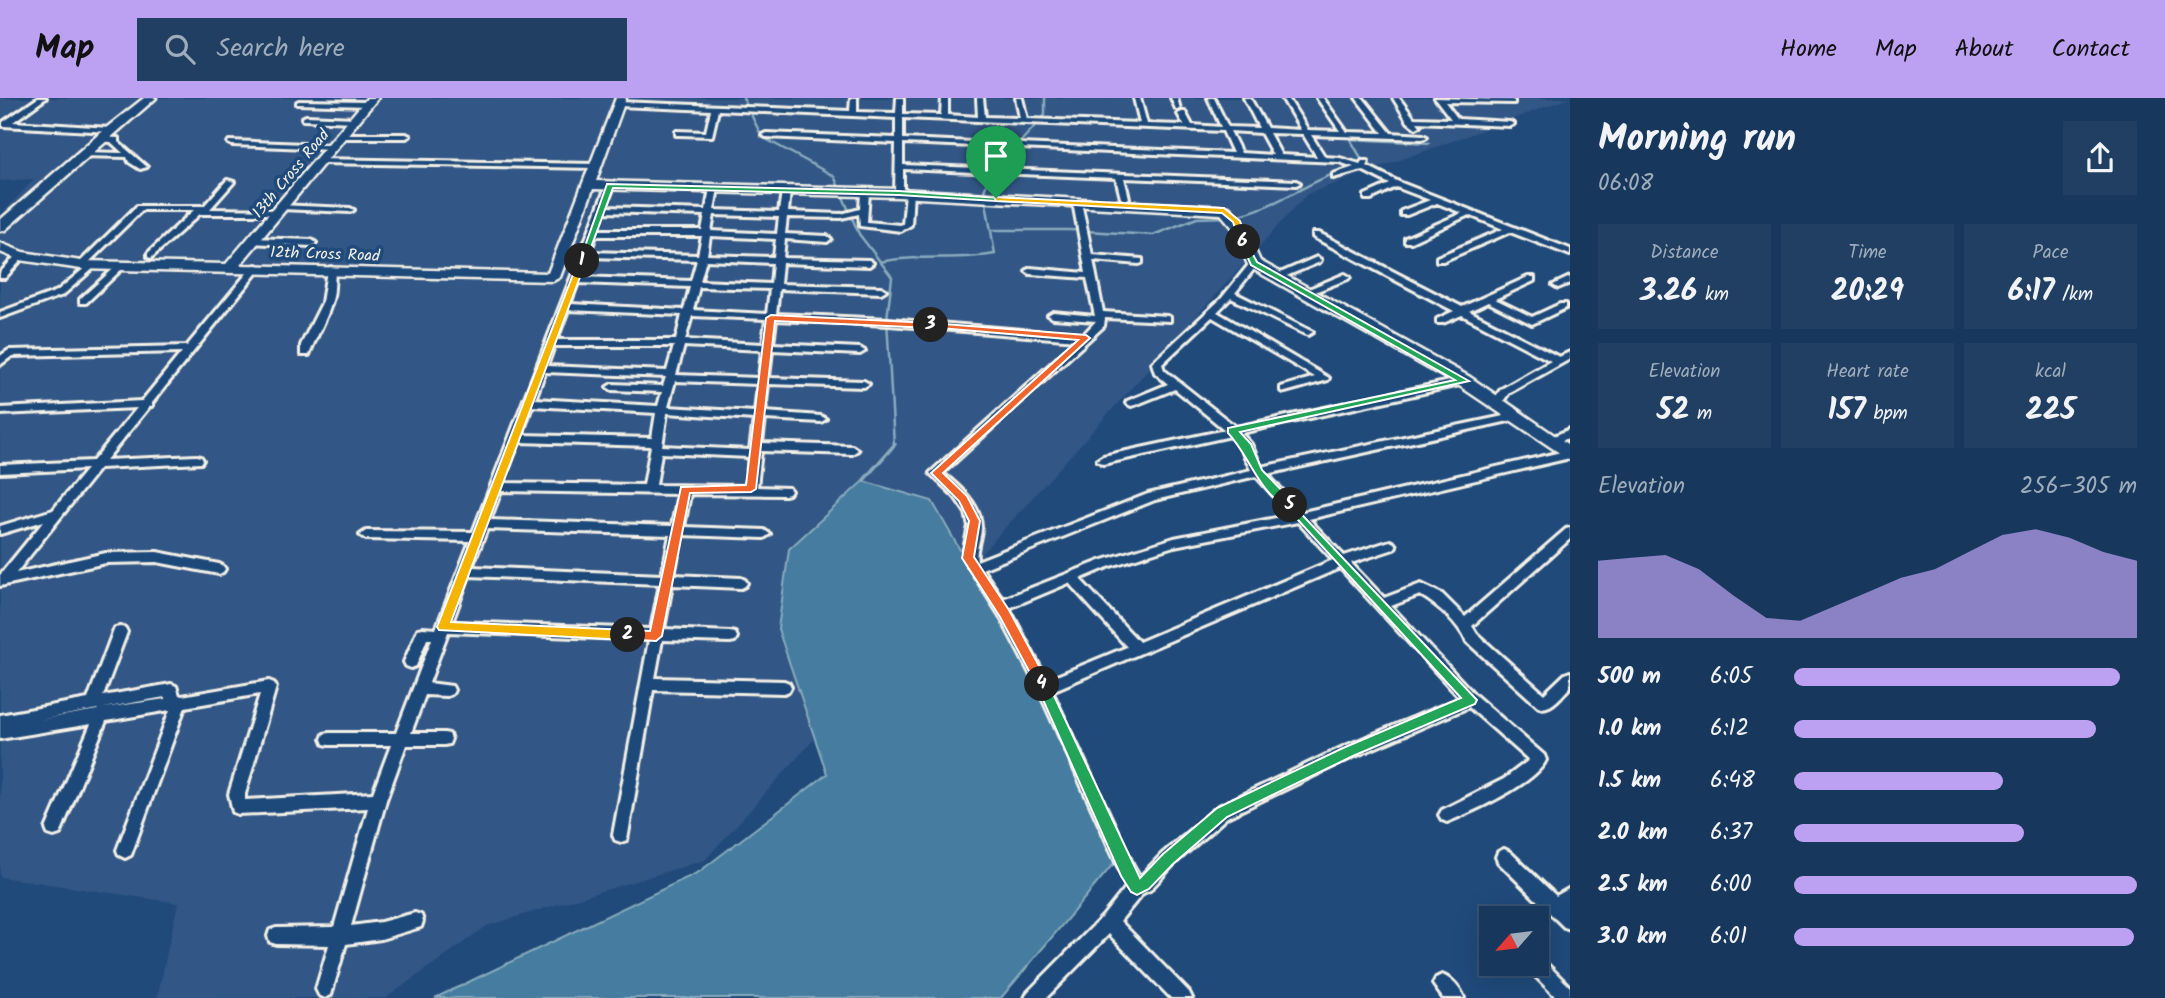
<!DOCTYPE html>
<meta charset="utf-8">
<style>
:root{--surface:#17385c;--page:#203f62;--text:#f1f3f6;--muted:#9eacbb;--line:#365272;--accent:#bca0f2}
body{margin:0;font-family:Kalam,sans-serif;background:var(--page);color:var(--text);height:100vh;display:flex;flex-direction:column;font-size:26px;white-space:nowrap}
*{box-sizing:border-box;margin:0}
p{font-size:23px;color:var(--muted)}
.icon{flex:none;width:38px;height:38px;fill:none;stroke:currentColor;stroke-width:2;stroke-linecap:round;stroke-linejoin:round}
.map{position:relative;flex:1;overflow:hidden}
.details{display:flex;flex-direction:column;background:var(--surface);width:595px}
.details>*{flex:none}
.needle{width:46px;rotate:242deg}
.tools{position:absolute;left:1479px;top:808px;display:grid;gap:14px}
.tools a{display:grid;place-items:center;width:70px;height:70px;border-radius:0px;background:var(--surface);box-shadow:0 7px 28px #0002,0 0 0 2px var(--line);font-size:35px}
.pin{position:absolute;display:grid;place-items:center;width:60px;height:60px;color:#fff;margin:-72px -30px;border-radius:50% 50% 50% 0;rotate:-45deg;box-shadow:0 0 7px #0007}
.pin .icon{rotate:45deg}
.km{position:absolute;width:35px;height:35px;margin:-18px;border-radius:50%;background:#222;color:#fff;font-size:19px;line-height:35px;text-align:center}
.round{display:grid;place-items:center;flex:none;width:74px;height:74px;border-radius:0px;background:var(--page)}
.headline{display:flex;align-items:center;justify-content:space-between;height:119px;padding:0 28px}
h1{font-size:38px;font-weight:600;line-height:52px}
.metrics{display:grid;grid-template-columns:repeat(3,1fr);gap:10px;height:119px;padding:7px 28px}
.metrics div{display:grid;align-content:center;border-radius:0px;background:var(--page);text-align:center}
.metrics b{font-size:30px;font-weight:600}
.metrics small{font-size:19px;font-weight:400}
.metrics p{font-size:19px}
.chart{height:196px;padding:14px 28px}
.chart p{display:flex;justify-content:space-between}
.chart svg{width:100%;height:126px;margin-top:7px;fill:var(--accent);opacity:.7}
ul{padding:0 28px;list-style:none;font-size:23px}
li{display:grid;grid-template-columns:112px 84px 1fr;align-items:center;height:52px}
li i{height:18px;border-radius:9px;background:var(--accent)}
header{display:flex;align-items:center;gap:42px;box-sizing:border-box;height:98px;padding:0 35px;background:var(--accent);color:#111}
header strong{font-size:33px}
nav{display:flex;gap:38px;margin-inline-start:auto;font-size:24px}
.search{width:490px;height:63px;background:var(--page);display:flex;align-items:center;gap:18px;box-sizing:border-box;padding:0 24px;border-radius:0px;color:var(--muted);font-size:26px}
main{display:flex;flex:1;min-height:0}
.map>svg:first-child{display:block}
</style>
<header>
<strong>Map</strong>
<div class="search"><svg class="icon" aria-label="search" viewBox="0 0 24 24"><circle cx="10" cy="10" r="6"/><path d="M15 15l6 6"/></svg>Search here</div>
<nav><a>Home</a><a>Map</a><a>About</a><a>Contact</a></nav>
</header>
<main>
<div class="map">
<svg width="1570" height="900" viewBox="0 0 1570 900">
<rect width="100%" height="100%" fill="#1f4a7a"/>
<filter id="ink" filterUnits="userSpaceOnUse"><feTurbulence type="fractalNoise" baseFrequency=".0143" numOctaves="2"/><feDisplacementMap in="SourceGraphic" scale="14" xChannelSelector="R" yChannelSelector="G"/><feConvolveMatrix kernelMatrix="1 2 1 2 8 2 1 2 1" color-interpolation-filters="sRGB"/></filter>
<g filter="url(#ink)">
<path fill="#325685" d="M0 0H1570L1307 96 705 762 487 828 386 900H157L178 805 0 779V118L34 81 0 83Z"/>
<path fill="#447ca0" stroke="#8aabbd" stroke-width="2" d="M863 383 932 403 1031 576 1114 765 1001 900H435L699 774 827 676 778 531 789 451Z"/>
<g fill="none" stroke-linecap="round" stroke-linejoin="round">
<path stroke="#8aabbd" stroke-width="2.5" d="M743 0 762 39 834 78 859 136 892 179 887 221 894 348
M1364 65 1350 41 1430 45
M1235 118C1279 109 1313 79 1357 68
M991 132H1069L1153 137 1197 120 1228 119
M880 164C918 156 957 163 995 156L984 93 987 85 1015 79 1014 51 1045 17V0"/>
<path stroke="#8aabbd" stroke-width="3.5" d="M863 383 895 346"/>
<g stroke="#f4f1e8" stroke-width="6">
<path id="street" d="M38 0H46L13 24 110 30 114 32 110 34 3 28V24Z
M851 0H857V14L896 15 897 0H903V16L941 17 942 0H948V17L978 19 977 0H983L985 19 1020 20 1016 0H1022L1027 21 1140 25 1134 0H1140L1147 26 1184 27 1178 16 1182 14H1185L1192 27 1221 29 1208 0H1214L1228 29 1259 30 1244 0H1250L1267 30 1301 32 1282 0H1288L1308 32 1340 33 1317 0H1323L1347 34 1383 35 1356 0H1363L1391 35 1423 37 1427 39 1423 41 1311 37 1325 59 1340 60 1360 66 1362 63H1368L1367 68 1399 84 1570 151V157L1510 134 1443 163H1437V159L1503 131 1469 117 1411 144H1405V140L1462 115 1437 105 1407 117H1401V113L1430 102 1396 89 1371 101H1365V97L1390 86 1362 72 1333 80V76L1354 69 1339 64 903 45V67L1296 83 1300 85 1296 87 1124 80 1129 100 1125 102 1121 100 1116 80 903 71V95L899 97 895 95 896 45 766 39 762 37 766 35 896 40V20L718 12 712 38 679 37H676V33L706 34 711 12 619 8 616 6 619 4 850 13ZM903 20 1223 33 1233 55 903 41ZM1230 33 1261 35 1273 57 1241 55ZM1269 35 1303 36 1317 59 1281 57Z
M1171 0H1177L1180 11H1176Z
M1393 0H1399L1414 20 1451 21 1435 0 1512 2 1514 3V5L1445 4 1458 21 1510 24 1514 26 1510 28 1417 24 1420 28 1416 30 1408 24Z
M299 3 368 4 371 6 368 8 297 6V4Z
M306 18 355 20 359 22 355 24 303 22 302 20Z
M338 36H406L410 38 406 40H338Z
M97 39 118 40V44L147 69 140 71 129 64 127 59 79 58 78 56 82 54 123 55 111 44 97 43Z
M229 43 332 47 336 49 332 51 232 47 228 45Z
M317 61 595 66 599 68 595 70 320 65H317Z
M227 82 234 84 210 111 277 112 281 114 277 116H200L151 160 148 159V155L194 112H142L84 169 77 167 137 108H204Z
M607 86 614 88 606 109 706 112 710 90 714 88 718 90 714 112 779 114 782 93 786 91 790 93 788 114 841 116 860 111 861 94 865 92 869 94 867 124 900 127 903 126 906 95 913 93 911 127 901 133 860 128 859 116 841 120 787 119 785 136 827 138 831 141 827 144 785 141 783 160 869 162 873 165 869 168 782 165 780 186 881 189 886 192 881 195 779 191 776 216 889 221 1083 237 1096 223 1053 220 1048 217 1053 214 1095 218 1087 180 1030 176 1026 173 1030 170 1086 175 1073 104 1077 102 1081 104 1092 157 1142 161V165L1139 166 1093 162 1103 214 1167 218 1170 219V223L1105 220 1104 228 943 375C959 388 981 406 981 429 981 441 975 451 977 463L1148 396 1251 372 1240 348 1231 338 1103 366 1097 362 1103 358 1225 332 1175 291 1135 307 1131 308 1126 305 1127 303 1168 286 1155 275 1152 265 1221 201 1251 164 1258 166 1235 195 1313 234 1308 237 1305 236 1231 200 1217 214 1329 280 1328 282 1285 294 1281 293V289L1315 279 1212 219 1162 266 1164 272 1236 329 1464 280 1468 281 1469 283 1464 286 1241 335 1251 346 1261 369 1518 315 1523 318 1518 321 1267 376 1303 414 1570 352V360L1309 421 1344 458 1390 443 1394 445 1396 448 1394 451 1351 465 1384 500 1421 486 1442 496 1465 519 1566 431 1570 430V441L1472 528 1477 536 1544 596 1565 576 1570 574V589C1562 597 1551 613 1539 609L1467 544C1457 524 1439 508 1420 497L1391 508 1476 598 1544 657 1546 662C1535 686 1472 714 1447 724L1442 722 1439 717 1442 712 1504 681 1529 662 1469 609 1353 659 1227 719 1174 766 1150 792 1143 795 1120 823 1189 894 1192 900H1171L1109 836 1046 900H1025L1028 894 1103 818 1127 788 1038 591 1000 518 965 463 964 451 969 428 966 415 955 399 930 375 1077 242 889 227 776 222 773 246 860 250 865 253 860 256 772 252 769 280 864 283 869 286 864 289 768 286 765 314 821 318 826 321 821 324 765 321 762 345 852 348 858 352 852 356 761 353 757 389 789 390 791 393 789 396 785 397 690 396 684 429 764 432 770 436 764 440 682 437 674 477 741 480 745 482 747 485 745 488 741 490 672 487 664 531 730 534 735 535 737 539 735 543 730 544 662 542 655 580 784 583 789 585 791 589 789 593 784 595 653 592 627 742 621 744 615 742 613 737 649 542 448 534 429 585 452 588 454 592 452 596 447 598 425 597 411 635H444L449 636 451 641 449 646 444 647H406L386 702 351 828 381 824 415 815 421 817 423 823 421 829 381 841 346 846 331 897 325 900 319 897 316 891 329 847 276 846 270 844 268 838 270 832 276 830 334 829 368 710 238 716 233 714 229 696 260 596 185 609 131 757 125 760 119 757 117 752 170 612 106 623 60 736 54 738 48 736 46 731 91 626 0 641V617L88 601 113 534 115 530 120 529 125 530 127 534 103 598 171 586 176 588 179 597 182 598 269 583 274 585 276 589 245 696V702L373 695 391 647H329L324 646 322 641 324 636 329 635H396L432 541H427L416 568 411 570 406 568 404 564 418 531 423 530 436 531 470 443 366 441 360 437 366 433 473 434 579 159 561 162 557 159 561 156 581 154ZM604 114 705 117 702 132H597ZM714 117 779 119 777 136 711 133ZM596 138H702L698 157 590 154ZM710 138 776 141 774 159 707 157ZM588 159 697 162 691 183 580 179ZM706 162 773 165 771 186 700 183ZM578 185 690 189 684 212 570 206ZM699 189 770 191 767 216 693 212ZM568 212 682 217 676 242H557ZM692 218 766 221 763 246 685 242ZM554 248H674L667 273 547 268ZM684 248 762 252 759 280 676 277ZM545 274 666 279 663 288 612 286 607 289 612 292 662 294 658 308 535 301ZM675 283 758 286 755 314 668 309ZM532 308 656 315 652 340 522 337ZM667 315 754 321 750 352 662 348ZM519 344 651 348 644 387 503 385ZM661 355 749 359 746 388 656 387ZM1256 378 1291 417 1174 440 1100 463 1003 501 982 471 1155 402ZM501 393 678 396 672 428 490 422ZM1298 424 1333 462 1139 544 1080 481 1108 469 1174 448ZM487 431 670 437 662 477 472 469ZM1340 470 1460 600 1343 649 1217 709 1162 756 1140 779 1133 767 1052 593ZM469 478 660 486 651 531 452 524ZM1069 485 1127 549 1047 582 1009 510ZM165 599V601L103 610ZM98 611 97 612 39 622Z
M278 107 350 110 354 112 350 114 281 111 277 109Z
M1313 135H1319L1462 209 1528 179H1534V183L1495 201 1532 219 1560 206H1566V210L1532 226 1488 204 1469 213 1559 259 1570 254V261L1509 295 1501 306H1493L1492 304 1501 291 1551 263 1462 217 1443 225H1437V221L1454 213 1313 139Z
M252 140 312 142 316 145 312 148 249 145V141Z
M20 155 23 156V160L5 180H0V175L17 156Z
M1317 159 1321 162 1320 164 1279 181 1276 182 1271 179Z
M92 164 96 167 95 169 63 197 0 220V214L57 193Z
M120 165 124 168 123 170 86 205H80V201Z
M256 167 260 170 259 172 152 305V308L149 309 106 362 197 358 201 359 203 362 201 365 100 370 16 475 106 455 157 454 219 466 223 468 225 471 223 474 219 476 157 464 106 465 0 488V477L44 423 0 436V428L53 412 87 371 0 375V367L93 363 137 310 0 316V310L142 303 182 254 12 258 0 267V258L9 252 187 248 253 168Z
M331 169 335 172C334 183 335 196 331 206 326 223 315 240 309 257H301V247L322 205 327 172Z
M1345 176 1350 179 1348 181 1307 197 1304 198 1299 195Z
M1570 179V185L1558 190 1553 187Z
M1570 331V339L1553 347 1548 343 1549 340Z
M1504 751 1510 754 1556 798 1570 790V808L1568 810 1570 812V831L1564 829 1498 764 1496 759 1498 754Z
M1491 813 1497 815 1499 821H1491V830L1485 828 1483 822 1485 815Z
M1536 858 1541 860 1570 889V900H1557L1529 872 1527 866H1536Z
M1442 877C1452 881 1460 890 1464 900H1443L1433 886 1436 880Z"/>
</g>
<g stroke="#f4f1e8" stroke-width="5">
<path id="secondary" d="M144 0H156L5 132 0 133V122L106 30Z
M367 0H378L240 167 548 175 616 0H626L596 83 899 91 1229 109 1241 122 1260 163 1470 279 1570 348V362L1458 287 1249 169 1232 129 1221 116 899 99 593 91 560 179 553 183 81 171 20 162 0 154V145L23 154 81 163 226 166Z"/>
</g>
<use href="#street" fill="#1f4a7a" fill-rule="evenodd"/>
<use href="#secondary" fill="#1f4a7a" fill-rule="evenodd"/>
</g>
</g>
<path fill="#22a559" stroke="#fff" stroke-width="2" d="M607 86 899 93 1000 100 996 103 899 97 613 90 586 163 579 165Z"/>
<path fill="#f5b400" stroke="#fff" stroke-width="2" d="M579 161 586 163 451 524 628 532 634 537 628 542 439 532 437 529Z"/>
<path fill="#f0652b" stroke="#fff" stroke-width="2" d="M771 217 931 225 936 227 931 230 775 223 756 391 751 394 690 395 662 538 656 543 623 541 621 537 628 532 650 533 681 389 746 387 766 220Z"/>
<path fill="#f0652b" stroke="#fff" stroke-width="2" d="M931 225 1086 237 1090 240 943 375 967 398 980 423 974 459 1009 512 1047 583 1049 586 1042 592 1038 590 1000 519 962 460 969 423 959 403 931 375 1078 242 928 229V226Z"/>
<path fill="#22a559" stroke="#fff" stroke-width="2" d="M1290 404 1477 602 1475 606 1353 658 1227 719 1173 766 1149 791 1137 797 1131 794 1121 778 1036 586 1038 583H1047L1140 780 1163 756 1217 710 1343 650 1461 600 1287 410 1285 407Z"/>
<path fill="#22a559" stroke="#fff" stroke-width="2" d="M1240 142H1245L1257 164 1469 283 1240 334 1251 346 1262 372 1294 405 1296 407 1290 411C1259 397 1250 358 1228 335V330L1455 282 1251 167Z"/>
<path fill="#f5b400" stroke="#fff" stroke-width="2" d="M994 99 1224 110 1240 123 1247 144 1240 145 1233 124 1222 115 996 103Z"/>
<g text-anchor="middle" stroke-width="7" stroke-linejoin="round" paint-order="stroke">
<g font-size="16" fill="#f4f1e8" stroke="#1f4a7a">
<text transform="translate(290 75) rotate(-50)" y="6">13th Cross Road</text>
<text transform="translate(325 155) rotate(2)" y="6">12th Cross Road</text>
</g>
</g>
</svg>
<div class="tools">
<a><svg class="needle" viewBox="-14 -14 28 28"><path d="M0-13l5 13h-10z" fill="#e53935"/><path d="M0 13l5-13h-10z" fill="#9eacbb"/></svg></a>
</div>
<div class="pin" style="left:996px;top:100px;background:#1e9e55"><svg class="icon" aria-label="arrive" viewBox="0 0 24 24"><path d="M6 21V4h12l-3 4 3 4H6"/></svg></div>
<b class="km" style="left:582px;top:163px">1</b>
<b class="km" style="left:628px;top:537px">2</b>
<b class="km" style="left:931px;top:227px">3</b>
<b class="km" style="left:1042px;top:586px">4</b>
<b class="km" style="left:1290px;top:407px">5</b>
<b class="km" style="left:1243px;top:144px">6</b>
</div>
<section class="details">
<div class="headline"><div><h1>Morning run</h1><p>06:08</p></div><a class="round"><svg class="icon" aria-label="share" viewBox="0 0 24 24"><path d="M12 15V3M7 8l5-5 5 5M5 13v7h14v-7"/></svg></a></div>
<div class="metrics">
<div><p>Distance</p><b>3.26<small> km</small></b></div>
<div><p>Time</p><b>20:29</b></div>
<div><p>Pace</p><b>6:17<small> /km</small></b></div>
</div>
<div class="metrics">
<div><p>Elevation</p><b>52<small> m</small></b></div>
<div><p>Heart rate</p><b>157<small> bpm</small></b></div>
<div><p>kcal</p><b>225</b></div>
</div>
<div class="chart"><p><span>Elevation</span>256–305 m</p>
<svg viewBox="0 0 160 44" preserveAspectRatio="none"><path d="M0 44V17L10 16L20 15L30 20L40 29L50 37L60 38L70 33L80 28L90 23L100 20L110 14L120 8L130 6L140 9L150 14L160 17V44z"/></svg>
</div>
<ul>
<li><b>500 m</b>6:05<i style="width:95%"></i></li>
<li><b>1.0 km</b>6:12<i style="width:88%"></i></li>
<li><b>1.5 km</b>6:48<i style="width:61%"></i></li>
<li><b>2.0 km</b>6:37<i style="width:67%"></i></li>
<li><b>2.5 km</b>6:00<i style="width:100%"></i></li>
<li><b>3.0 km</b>6:01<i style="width:99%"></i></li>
</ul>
</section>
</main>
